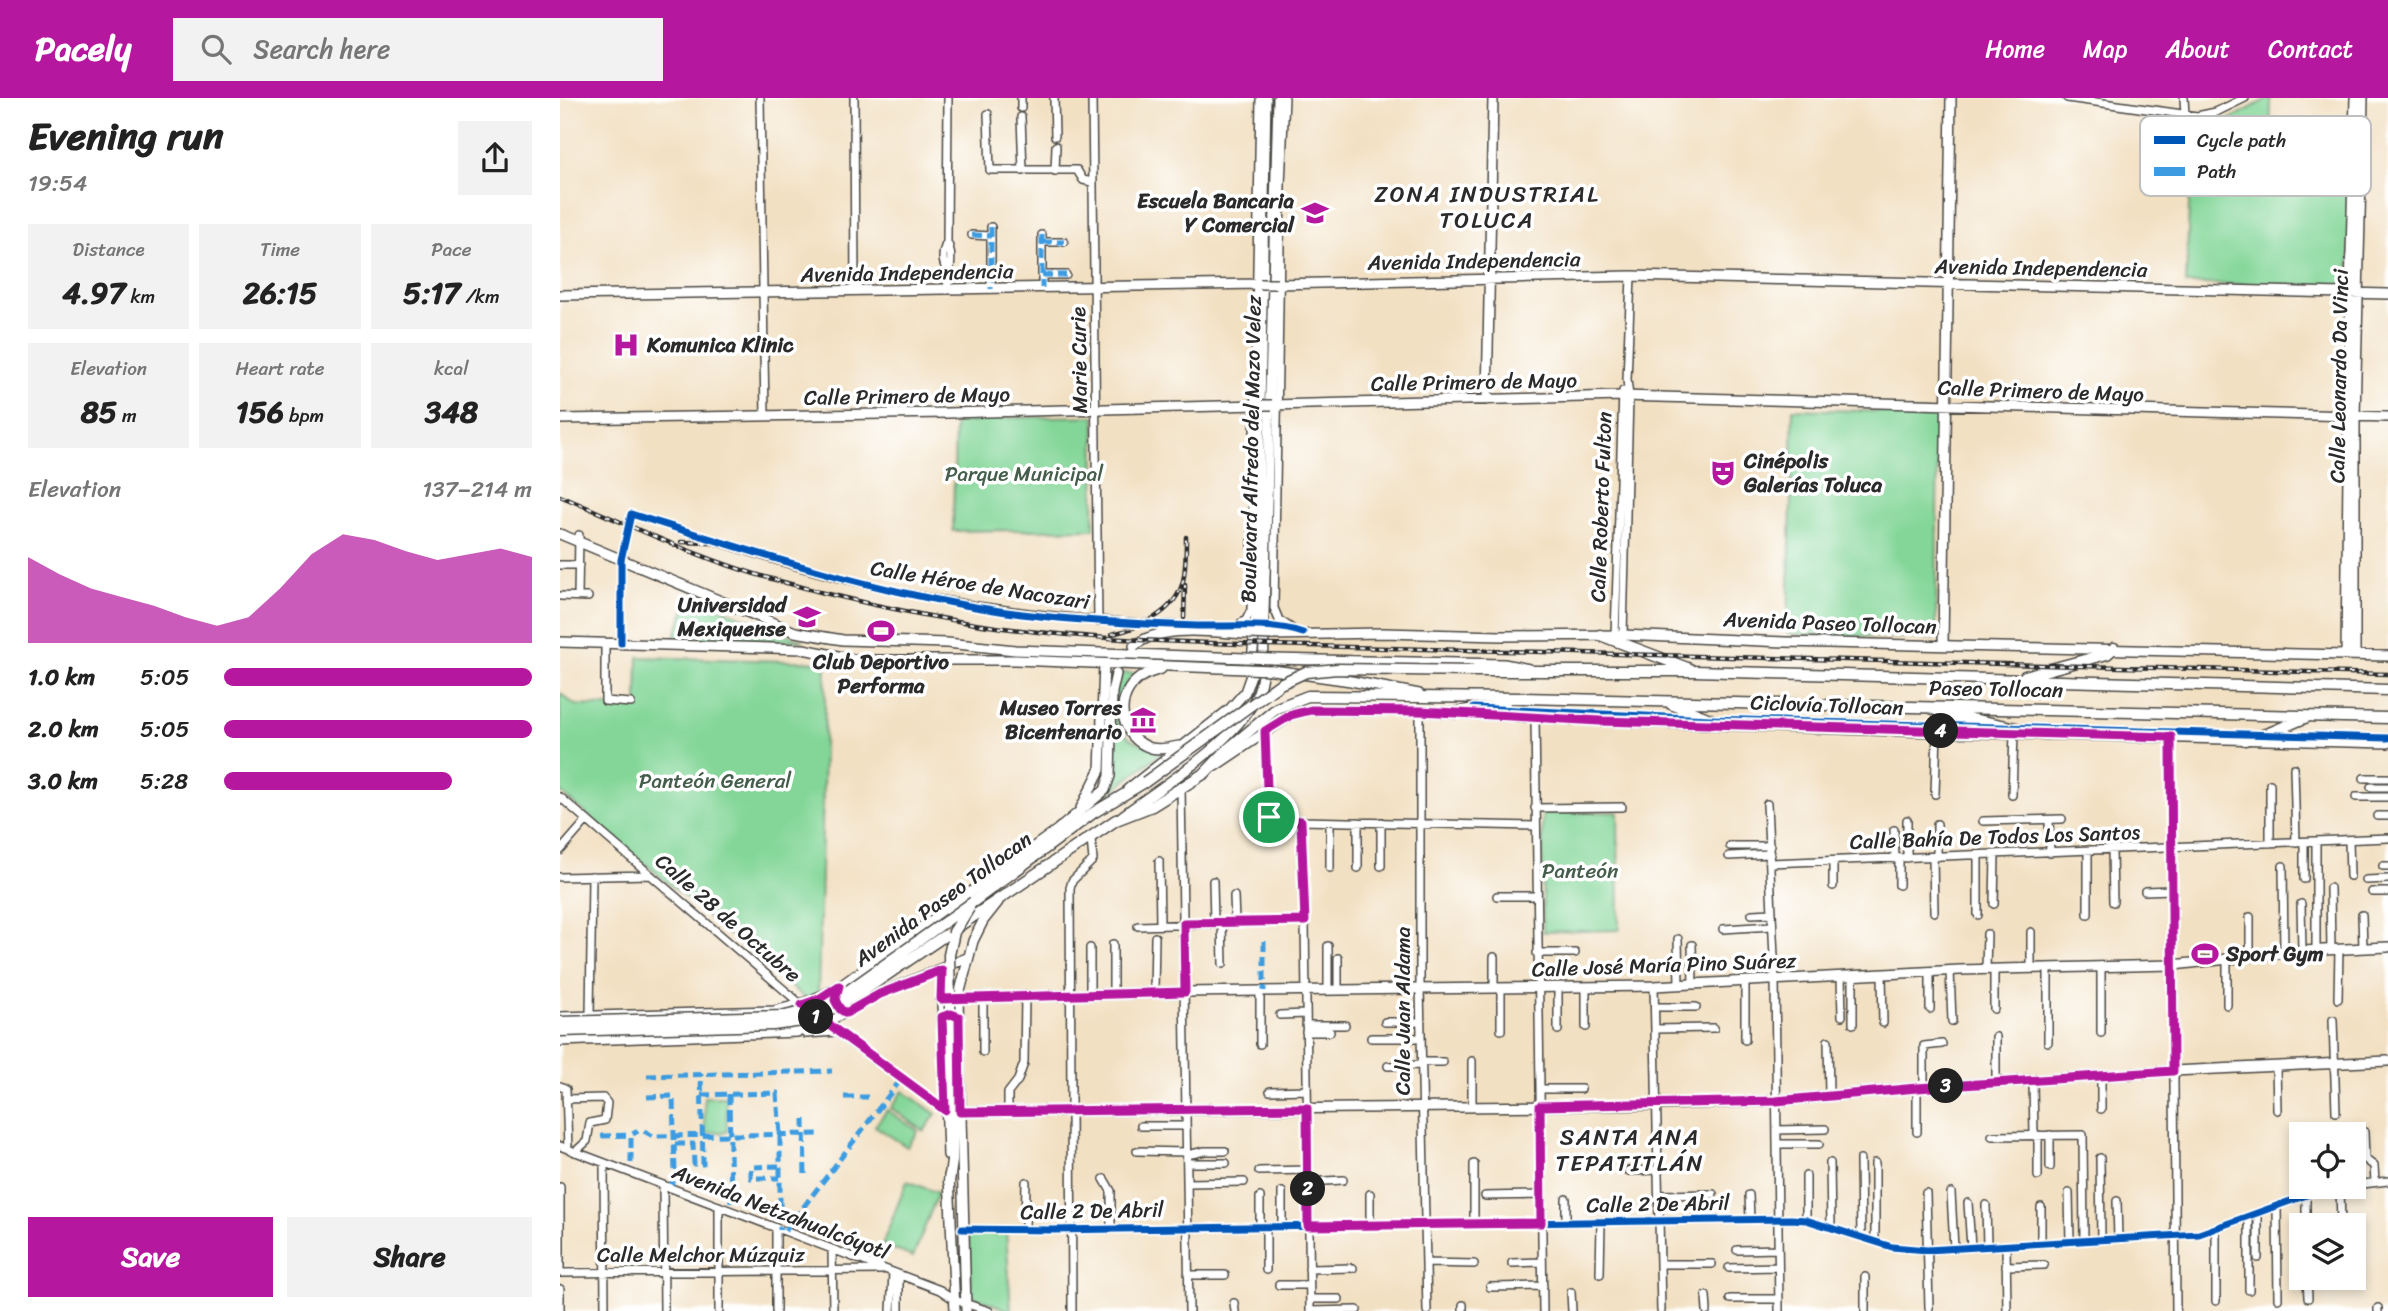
<!DOCTYPE html>
<meta charset="utf-8">
<style>
:root{--surface:#fff;--page:#f2f2f2;--text:#222;--muted:#767676;--accent:#b5179e}
body{margin:0;font-family:Sriracha,sans-serif;background:var(--page);color:var(--text);height:100vh;display:flex;flex-direction:column;font-size:26px;white-space:nowrap}
*{box-sizing:border-box;margin:0}
p{font-size:23px;color:var(--muted)}
.icon{flex:none;width:38px;height:38px;fill:none;stroke:currentColor;stroke-width:2;stroke-linecap:round;stroke-linejoin:round}
.map{position:relative;flex:1;overflow:hidden}
.drawer{display:flex;flex-direction:column;background:var(--surface);width:560px}
.drawer>*{flex:none}
.tools{position:absolute;left:1729px;top:1024px;display:grid;gap:14px}
.tools a{display:grid;place-items:center;width:77px;height:77px;border-radius:0px;background:var(--surface);box-shadow:0 4px 10px #0003;font-size:35px}
.pin{position:absolute;display:grid;place-items:center;width:60px;height:60px;color:#fff;margin:-30px;border:4px solid #fff;border-radius:50%;box-shadow:0 2px 7px #0007}
.km{position:absolute;width:35px;height:35px;margin:-18px;border-radius:50%;background:#222;color:#fff;font-size:19px;line-height:35px;text-align:center}
.round{display:grid;place-items:center;flex:none;width:74px;height:74px;border-radius:0px;background:var(--page)}
.overview{display:flex;align-items:center;justify-content:space-between;height:119px;padding:0 28px}
h1{font-size:38px;font-weight:700;line-height:52px}
.figures{display:grid;grid-template-columns:repeat(3,1fr);gap:10px;height:119px;padding:7px 28px}
.figures div{display:grid;align-content:center;border-radius:0px;background:var(--page);text-align:center}
.figures b{font-size:30px;font-weight:700}
.figures small{font-size:19px;font-weight:400}
.figures p{font-size:19px}
.chart{height:196px;padding:14px 28px}
.chart p{display:flex;justify-content:space-between}
.chart svg{width:100%;height:126px;margin-top:7px;fill:var(--accent);opacity:.7}
.cta{display:flex;gap:14px;margin-top:auto;padding:14px 28px}
.cta a{flex:1;height:80px;border-radius:0px;background:var(--accent);color:#fff;font-size:28px;font-weight:700;line-height:80px;text-align:center}
.cta a+a{background:var(--page);color:var(--text)}
ul{padding:0 28px;list-style:none;font-size:23px}
li{display:grid;grid-template-columns:112px 84px 1fr;align-items:center;height:52px}
li i{height:18px;border-radius:9px;background:var(--accent)}
header{display:flex;align-items:center;gap:42px;box-sizing:border-box;height:98px;padding:0 35px;background:var(--accent);color:#fff}
header strong{font-size:33px}
nav{display:flex;gap:38px;margin-inline-start:auto;font-size:24px}
.search{width:490px;height:63px;background:var(--page);display:flex;align-items:center;gap:18px;box-sizing:border-box;padding:0 24px;border-radius:0px;color:var(--muted);font-size:26px}
main{display:flex;flex:1;min-height:0}
.map>svg:first-child{display:block}
</style>
<header>
<strong>Pacely</strong>
<div class="search"><svg class="icon" aria-label="search" viewBox="0 0 24 24"><circle cx="10" cy="10" r="6"/><path d="M15 15l6 6"/></svg>Search here</div>
<nav><a>Home</a><a>Map</a><a>About</a><a>Contact</a></nav>
</header>
<main>
<section class="drawer">
<div class="overview"><div><h1>Evening run</h1><p>19:54</p></div><a class="round"><svg class="icon" aria-label="share" viewBox="0 0 24 24"><path d="M12 15V3M7 8l5-5 5 5M5 13v7h14v-7"/></svg></a></div>
<div class="figures">
<div><p>Distance</p><b>4.97<small> km</small></b></div>
<div><p>Time</p><b>26:15</b></div>
<div><p>Pace</p><b>5:17<small> /km</small></b></div>
</div>
<div class="figures">
<div><p>Elevation</p><b>85<small> m</small></b></div>
<div><p>Heart rate</p><b>156<small> bpm</small></b></div>
<div><p>kcal</p><b>348</b></div>
</div>
<div class="chart"><p><span>Elevation</span>137–214 m</p>
<svg viewBox="0 0 160 44" preserveAspectRatio="none"><path d="M0 44V14L10 20L20 25L30 28L40 31L50 35L60 38L70 35L80 25L90 13L100 6L110 8L120 12L130 15L140 13L150 11L160 14V44z"/></svg>
</div>
<ul>
<li><b>1.0 km</b>5:05<i style="width:100%"></i></li>
<li><b>2.0 km</b>5:05<i style="width:100%"></i></li>
<li><b>3.0 km</b>5:28<i style="width:74%"></i></li>
</ul>
<div class="cta"><a>Save</a><a>Share</a></div>
</section>
<div class="map">
<svg width="1828" height="1213" viewBox="0 0 1828 1213">
<rect width="100%" height="100%" fill="#fff"/>
<filter id="ink" filterUnits="userSpaceOnUse"><feTurbulence type="fractalNoise" baseFrequency=".0143" numOctaves="2"/><feDisplacementMap in="SourceGraphic" scale="14" xChannelSelector="R" yChannelSelector="G"/><feConvolveMatrix kernelMatrix="1 2 1 2 8 2 1 2 1" color-interpolation-filters="sRGB"/></filter>
<filter id="wash" filterUnits="userSpaceOnUse"><feTurbulence type="fractalNoise" baseFrequency=".00686" numOctaves="4" result="noise"/><feDisplacementMap in="SourceGraphic" scale="28" xChannelSelector="R" yChannelSelector="G"/><feGaussianBlur stdDeviation="1.57" result="paint"/><feColorMatrix in="noise" values="0 0 0 0 0 0 0 0 0 0 0 0 0 0 0 0 0 1.4 0 .05"/><feComposite in="paint" operator="in"/></filter>
<g filter="url(#wash)">
<rect width="100%" height="100%" fill="#f2e0c2"/>
<path fill="#83d698" stroke="#578062" stroke-width="2" d="M1709 0H1711L1710 71 1793 74 1789 188 1626 186 1632 29 1663 25Z
M1233 311 1378 315 1376 541 1228 536Z
M535 318 534 431 393 433 395 321Z
M130 498 244 543 114 540Z
M78 559 266 564 258 898 248 903 236 893 0 694V595L15 607 77 609Z
M561 575H576C559 591 547 623 570 640 579 646 592 649 602 654L547 697 556 590Z
M1058 714 1059 832 983 834 982 715Z
M343 993 376 1016 364 1033 331 1010Z
M144 999H166L167 1034 145 1035Z
M327 1012 358 1033 347 1049 315 1028Z
M347 1083 378 1095 353 1159 322 1147Z
M446 1131 451 1213 412 1198 408 1135Z"/>
</g>
<g filter="url(#ink)">
<g fill="none" stroke-linecap="round" stroke-linejoin="round">
<g stroke="#494642" stroke-width="10">
<path id="minor" d="M200 0 205 318
M294 0 295 193
M461 0V10
M494 0 495 38
M532 0 538 524
M725 0 721 87 714 510 719 522 734 532
M1507 0 1637 18 1656 14 1685 0
M1624 0 1625 17
M428 16 430 72H517L523 82 532 84
M461 19 463 73
M495 73 496 48
M431 129V191
M412 137 431 138
M482 137V190
M387 144C382 154 381 164 388 174
M482 144H504
M482 177H506
M387 192C388 175 395 160 387 144L388 0
M0 467H19
M0 498 28 499
M18 499 19 437
M678 527 686 522 691 512 700 0
M1055 537 1063 293
M1063 537 1069 298 1067 282 1071 178
M45 545V603L71 605
M61 545V462L71 416C142 438 212 463 284 481 421 515 549 527 689 529
M860 613V890L867 1213
M975 620 983 1213
M705 633 707 715 710 720 741 723 975 728
M1611 639 1616 1213
M1734 670 1736 744
M1804 680H1828
M1710 686V745
M621 689 629 1213
M1811 689H1828
M1375 696 1377 633
M1452 697 1454 635
M0 699 244 909
M1796 699H1828
M1207 706 1215 881 1219 1213
M975 710 1062 709
M1817 718H1828
M1347 722V760
M1489 722 1490 755
M741 723 745 823 750 1213 797 1212
M1423 723 1502 721
M770 724V770
M821 724V768
M1377 726V759
M1334 732 1335 761
M1789 742 1790 778
M1756 744V852
M1170 748H1210
M1552 752 1553 804
M0 753 27 722
M1528 753V816
M1169 758 1210 756
M1373 759 1374 814
M1339 761V787
M599 763 600 827
M1210 765 1828 740
M1723 768 1724 855
M1823 768H1828
M798 770V724
M0 779 90 777
M1744 781V744
M1806 782 1828 781
M653 783 654 824
M1273 788V763
M1770 790 1771 852
M1585 793 1612 792
M1812 794H1828
M674 798 675 824
M937 798H976
M1434 806 1435 757
M1741 806 1742 853
M1192 816 1212 815
M1418 817V757
M1802 817 1803 850
M1690 819V859
M662 824 663 866
M578 828 745 823
M1163 831 1212 828
M1471 834V870
M1118 841 1119 887
M553 846V895
M1132 847 1133 886
M768 848V892
M530 850V896
M977 855H1015
M934 859V890
M778 860V892
M1488 870V944
M1426 871 1427 836
M1434 871V911
M1390 873 1392 923
M1370 874V911
M1322 876 1323 925
M1281 878 1282 918
M1185 883V942
M1094 888 1101 1213
M1026 889V929
M941 890V932
M998 890V932
M700 893V946
M594 895 595 839
M1778 901 1779 851
M1667 907V862
M1095 909H1136
M30 917 32 778
M720 917 746 916
M1773 922 1776 1014
M261 923 385 1012
M825 924H861
M1293 926V878
M746 927H785
M1095 931 1154 930
M746 934H770
M1541 935V868
M1436 939V986
M811 940H861
M1268 943 1269 997
M423 954V900
M912 963V1008
M861 964H883
M828 968 861 967
M1716 968 1717 1012
M1541 979V1011
M1473 984 1474 1037
M0 988 6 991 8 1051
M1357 990V1034
M1364 990V948L1382 946
M980 991H1021
M710 993 747 992
M6 1001 43 1000 47 1005 45 1022 30 1025 27 1043 15 1054
M448 1013V995L458 982 464 965 465 898
M581 1028H626
M1217 1032 1265 1031
M1804 1034 1805 1061 1814 1068 1815 1084
M1490 1037V1069
M1432 1038 1523 1037 1524 1143
M1217 1046H1259
M0 1048 380 1192 395 1202 429 1213
M577 1053 627 1054
M627 1057 645 1053H665
M1540 1060 1541 1142
M1300 1062 1301 1139
M44 1065 45 1213
M627 1065H666
M1270 1065 1271 1129
M1315 1065V1143
M914 1066V1126
M699 1073 748 1072
M1068 1073 1099 1072
M1246 1078V1122
M1478 1078V1037
M544 1081 551 1093V1131
M748 1084 783 1082
M628 1085 684 1084
M103 1087 104 1213
M1794 1087 1828 1083
M0 1089V1172
M1780 1089 1781 1127
M722 1094V1128
M1366 1095 1369 1210
M1391 1095 1394 1150
M1509 1095 1510 1144
M810 1096V1127
M1100 1097 1153 1096
M1189 1097 1190 1121
M925 1098 981 1097
M1746 1098V1127
M1006 1101V1125
M1557 1103 1558 1141
M1408 1105 1411 1149
M1426 1107 1427 1148
M159 1108V1213
M1717 1108 1718 1201
M700 1128V1099
M216 1130V1213
M402 1131 493 1132 1231 1121 1246 1122 1332 1149 1367 1152 1639 1136 1755 1094 1782 1088
M465 1131 466 1084
M1656 1131V1203
M1481 1146V1109
M1446 1147 1447 1213
M272 1151 273 1213
M1177 1152 1218 1151
M1698 1160V1115
M866 1165 914 1166
M952 1165 982 1164
M1102 1166H1152
M1446 1168 1484 1167
M1169 1170 1218 1169
M749 1171 793 1170
M706 1172V1128
M0 1175 321 1172
M1040 1176 1041 1125
M628 1177H665
M1305 1179V1213
M1747 1180 1748 1200
M719 1187H749
M930 1189 983 1188
M0 1191V1213
M1689 1192V1118
M1011 1194 1012 1213
M1146 1198 1147 1213
M750 1201H779
M1170 1201H1219
M674 1205 675 1213
M903 1207V1213
M1818 1210V1213
M331 1213 333 1175
M339 1213V1178
M512 1213 510 790 512 783 533 762 531 741"/>
</g>
<g stroke="#494642" stroke-width="12">
<path id="major" d="M717 186 1071 178 1828 196
M0 197 700 186
M927 302 933 0
M712 307 1062 298 1828 319
M0 321 387 315 699 307
M0 436 235 534 283 542 387 545 455 552 686 560
M712 537 822 535 941 538 1063 537 1225 544 1828 558
M0 544 243 551 298 562H455L686 571
M1383 547 1391 0
M574 548C602 525 656 535 690 536
M1786 557 1790 195 1795 0
M1795 557V318L1803 0
M713 561 944 566 969 571
M601 571C592 574 583 576 576 583 553 603 562 641 591 650 601 652 610 650 619 648
M713 572 791 583 859 596
M655 668 731 617 751 612 860 613 1040 623 1340 633 1828 645
M568 691 670 611 685 594 691 577 696 515 706 0
M521 710 540 672 544 566
M561 719C601 688 684 640 699 591 706 568 703 539 704 515L718 0
M382 871 388 1057
M381 901 625 894 1094 888 1400 872 1613 867 1742 853 1828 849
M0 919 214 913C238 908 258 901 279 889L500 730 545 692 550 678 552 594 556 576
M246 935 276 933
M0 943 237 934 265 925 319 896 407 860
M400 1014 1097 1007 1216 1003 1357 990 1613 973 1828 963
M389 1078 395 1213
M406 1213 398 901 413 843 423 823 438 804"/>
</g>
<g stroke="#494642" stroke-width="13">
<path id="highway" d="M1040 537 1130 571
M913 573H1134L1828 592
M1465 578 1547 556 1554 550
M1111 606 1166 627
M1371 610 1386 616 1487 636
M895 615 945 604
M1685 642 1709 635 1747 619
M500 730 517 722
M413 804 533 715 585 684
M396 830 556 722 592 708 645 675 669 650 717 610 748 598 963 600 1828 620
M389 1084 392 1063V1014"/>
</g>
<use href="#minor" stroke="#fff" stroke-width="7"/>
<use href="#major" stroke="#fff" stroke-width="9"/>
<use href="#highway" stroke="#fff" stroke-width="10"/>
<g stroke="#2b2b2b" stroke-width="4.5">
<path id="rail" d="M0 398C70 427 139 461 212 481 279 500 347 515 415 526 513 541 612 544 711 547L1828 576
M121 444 176 446
M624 520 625 487
M552 536C580 530 616 514 623 483 626 469 626 454 626 439"/>
</g>
<use href="#rail" stroke="#fff" stroke-width="2" stroke-dasharray="5" stroke-linecap="butt"/>
<g stroke="#494642" stroke-width="10" stroke-linecap="butt">
<path id="minor-bridge" d="M689 529 712 530"/>
</g>
<g stroke="#494642" stroke-width="12" stroke-linecap="butt">
<path id="major-bridge" d="M700 186H717
M699 307H712
M690 536 712 537
M686 560 713 561
M686 571 713 572"/>
</g>
<g stroke="#494642" stroke-width="13" stroke-linecap="butt">
<path id="highway-bridge" d="M585 684 720 586 746 574 777 571 913 573
M0 924 225 918 250 912 282 897 413 804
M0 933 213 927 250 922 300 895 384 838
M392 1014 389 857 394 834 409 810"/>
</g>
<use href="#minor-bridge" stroke="#fff" stroke-width="7"/>
<use href="#major-bridge" stroke="#fff" stroke-width="9"/>
<use href="#highway-bridge" stroke="#fff" stroke-width="10"/>
<path stroke="#3d9ce1" stroke-width="5" stroke-dasharray="10 5" stroke-linecap="butt" d="M431 129V191
M412 137 431 138
M482 137V190
M482 144H504
M482 177H506
M704 843V893
M87 978 272 973
M169 996 171 1105
M141 997 217 995 220 1037V1132
M87 999 113 998 115 1076 110 1090
M284 999H308
M244 1021 245 1081
M84 1033 93 1038 260 1036
M41 1038 71 1037
M115 1046H133L134 1066H143L141 976
M71 1065V1037L78 1033
M219 1068 191 1069V1080H219
M225 1133 342 980"/>
<g stroke="#fff" stroke-width="11">
<path id="cycleway" d="M61 545V462L71 416C199 456 328 499 462 516 520 523 578 526 637 528 669 529 713 524 743 535
M914 610 1149 621 1828 640
M402 1131 493 1132 1231 1121 1246 1122 1332 1149 1367 1152 1639 1136 1755 1094 1782 1088"/>
</g>
<use href="#cycleway" stroke="#0057b8" stroke-width="7"/>
</g>
</g>
<g fill="none" stroke-linecap="round" stroke-linejoin="round" filter="url(#ink)">
<g stroke="#fff" stroke-width="14">
<path id="route" d="M751 612 860 613 1040 623 1611 639 1613 973 1357 990 1216 1003 980 1008 981 1125 748 1128 747 1010 400 1014 399 919 391 916 382 919 385 1012 242 907 259 901 279 888 275 902 280 911 286 915 320 896 382 872 381 901 625 894 624 825 745 823 741 723 712 720 708 718 705 633 731 617Z"/>
</g>
<use href="#route" stroke="#b5179e" stroke-width="9"/>
</g>
<defs>
<g id="university-bare" transform="scale(2.1)"><path d="M0-5L7-2L0 1L-7-2ZM-4 1L0 2.5L4 1V4Q0 6-4 4Z" fill="#b5179e" stroke="#fff" stroke-width="2.5" paint-order="stroke"/></g>
<g id="hospital-bare" transform="scale(2.1)"><path d="M-5-5h3v3.5h4V-5h3V5h-3V1.5h-4V5h-3Z" fill="#b5179e" stroke="#fff" stroke-width="2.5" paint-order="stroke"/></g>
<g id="theatre-bare" transform="scale(2.1)"><path d="M-5-5.5Q0-4 5-5.5V0Q5 5 0 6Q-5 5-5 0ZM-3.3-2.5H-1v1.5H-3.3ZM1-2.5H3.3v1.5H1ZM-2.8 1Q0 5.5 2.8 1Z" fill="#b5179e" stroke="#fff" stroke-width="2.5" paint-order="stroke"/></g>
<g id="stadium-bare" transform="scale(2.1)"><path d="M0-5a6.5 5 0 1 0 0 10a6.5 5 0 1 0 0-10ZM-3.5-1.8h7v3.6h-7Z" fill="#b5179e" stroke="#fff" stroke-width="2.5" paint-order="stroke"/></g>
<g id="museum-bare" transform="scale(2.1)"><path d="M0-6L6-3V-2H-6V-3ZM-5-1h2V3h-2ZM-1-1h2V3h-2ZM3-1h2V3H3ZM-6 4H6V6H-6Z" fill="#b5179e" stroke="#fff" stroke-width="2.5" paint-order="stroke"/></g>
</defs>
<g fill-rule="evenodd">
<use href="#university-bare" x="755" y="115"/>
<use href="#hospital-bare" x="66" y="247"/>
<use href="#theatre-bare" x="1163" y="375"/>
<use href="#university-bare" x="247" y="519"/>
<use href="#stadium-bare" x="321" y="533"/>
<use href="#museum-bare" x="583" y="622"/>
<use href="#stadium-bare" x="1645" y="856"/>
</g>
<g text-anchor="middle" stroke-width="7" stroke-linejoin="round" paint-order="stroke">
<g font-size="21" font-weight="bold" fill="#2b2b2b" stroke="#fff" text-anchor="end">
<text x="734" y="110">Escuela Bancaria<tspan x="734" dy="24">Y Comercial</tspan></text>
<text x="87" y="254" text-anchor="start">Komunica Klinic</text>
<text x="1184" y="370" text-anchor="start">Cinépolis<tspan x="1184" dy="24">Galerías Toluca</tspan></text>
<text x="226" y="514">Universidad<tspan x="226" dy="24">Mexiquense</tspan></text>
<text x="321" y="571" text-anchor="middle">Club Deportivo<tspan x="321" dy="24">Performa</tspan></text>
<text x="562" y="617">Museo Torres<tspan x="562" dy="24">Bicentenario</tspan></text>
<text x="1666" y="863" text-anchor="start">Sport Gym</text>
</g>
<g font-size="21" fill="#2b2b2b" stroke="#fff">
<text transform="translate(914 163) rotate(-1)" y="7">Avenida Independencia</text>
<text transform="translate(1481 170) rotate(1)" y="7">Avenida Independencia</text>
<text transform="translate(347 175) rotate(-1)" y="7">Avenida Independencia</text>
<text transform="translate(519 262) rotate(-91)" y="7">Marie Curie</text>
<text transform="translate(1779 278) rotate(-89)" y="7">Calle Leonardo Da Vinci</text>
<text transform="translate(914 284) rotate(-1)" y="7">Calle Primero de Mayo</text>
<text transform="translate(1481 293) rotate(2)" y="7">Calle Primero de Mayo</text>
<text transform="translate(347 298) rotate(-1)" y="7">Calle Primero de Mayo</text>
<text transform="translate(691 351) rotate(-89)" y="7">Boulevard Alfredo del Mazo Velez</text>
<text transform="translate(1041 409) rotate(-88)" y="7">Calle Roberto Fulton</text>
<text transform="translate(420 487) rotate(9)" y="7">Calle Héroe de Nacozari</text>
<text transform="translate(1270 525) rotate(2)" y="7">Avenida Paseo Tollocan</text>
<text transform="translate(1436 591) rotate(1)" y="7">Paseo Tollocan</text>
<text transform="translate(1267 607) rotate(2)" y="7">Ciclovía Tollocan</text>
<text transform="translate(1435 739) rotate(-2)" y="7">Calle Bahía De Todos Los Santos</text>
<text transform="translate(383 801) rotate(-36)" y="7">Avenida Paseo Tollocan</text>
<text transform="translate(168 820) rotate(41)" y="7">Calle 28 de Octubre</text>
<text transform="translate(1104 867) rotate(-2)" y="7">Calle José María Pino Suárez</text>
<text transform="translate(843 913) rotate(-90)" y="7">Calle Juan Aldama</text>
<text transform="translate(1098 1106) rotate(-1)" y="7">Calle 2 De Abril</text>
<text transform="translate(532 1113) rotate(-1)" y="7">Calle 2 De Abril</text>
<text transform="translate(221 1114) rotate(21)" y="7">Avenida Netzahualcóyotl</text>
<text x="141" y="1164">Calle Melchor Múzquiz</text>
</g>
<g font-size="21" fill="#455e4c" stroke="#fff">
<text x="464" y="383">Parque Municipal</text>
<text x="155" y="690">Panteón General</text>
<text x="1020" y="780">Panteón</text>
</g>
<g font-size="23" letter-spacing="2" fill="#2b2b2b" stroke="#fff">
<text x="927" y="104">ZONA INDUSTRIAL<tspan x="927" dy="26">TOLUCA</tspan></text>
<text x="1070" y="1047">SANTA ANA<tspan x="1070" dy="26">TEPATITLÁN</tspan></text>
</g>
</g>
<rect x="1580" y="18" width="231" height="80" rx="10" fill="#fff" stroke="#bfbfbf" stroke-width="2"/>
<rect x="1594" y="38" width="31" height="8" fill="#0057b8"/>
<rect x="1594" y="69" width="31" height="9" fill="#3d9ce1"/>
<g font-size="19" fill="#2b2b2b">
<text x="1637" y="49">Cycle path</text>
<text x="1637" y="80">Path</text>
</g>
</svg>
<div class="tools">
<a><svg class="icon" aria-label="locate" viewBox="0 0 24 24"><circle cx="12" cy="12" r="6"/><path d="M12 2v4M12 18v4M2 12h4M18 12h4"/></svg></a>
<a><svg class="icon" aria-label="layers" viewBox="0 0 24 24"><path d="M12 4l9 5-9 5-9-5zM3 14l9 5 9-5"/></svg></a>
</div>
<div class="pin" style="left:709px;top:719px;background:#1e9e55"><svg class="icon" aria-label="arrive" viewBox="0 0 24 24"><path d="M6 21V4h12l-3 4 3 4H6"/></svg></div>
<b class="km" style="left:256px;top:919px">1</b>
<b class="km" style="left:748px;top:1091px">2</b>
<b class="km" style="left:1386px;top:988px">3</b>
<b class="km" style="left:1381px;top:633px">4</b>
</div>
</main>
